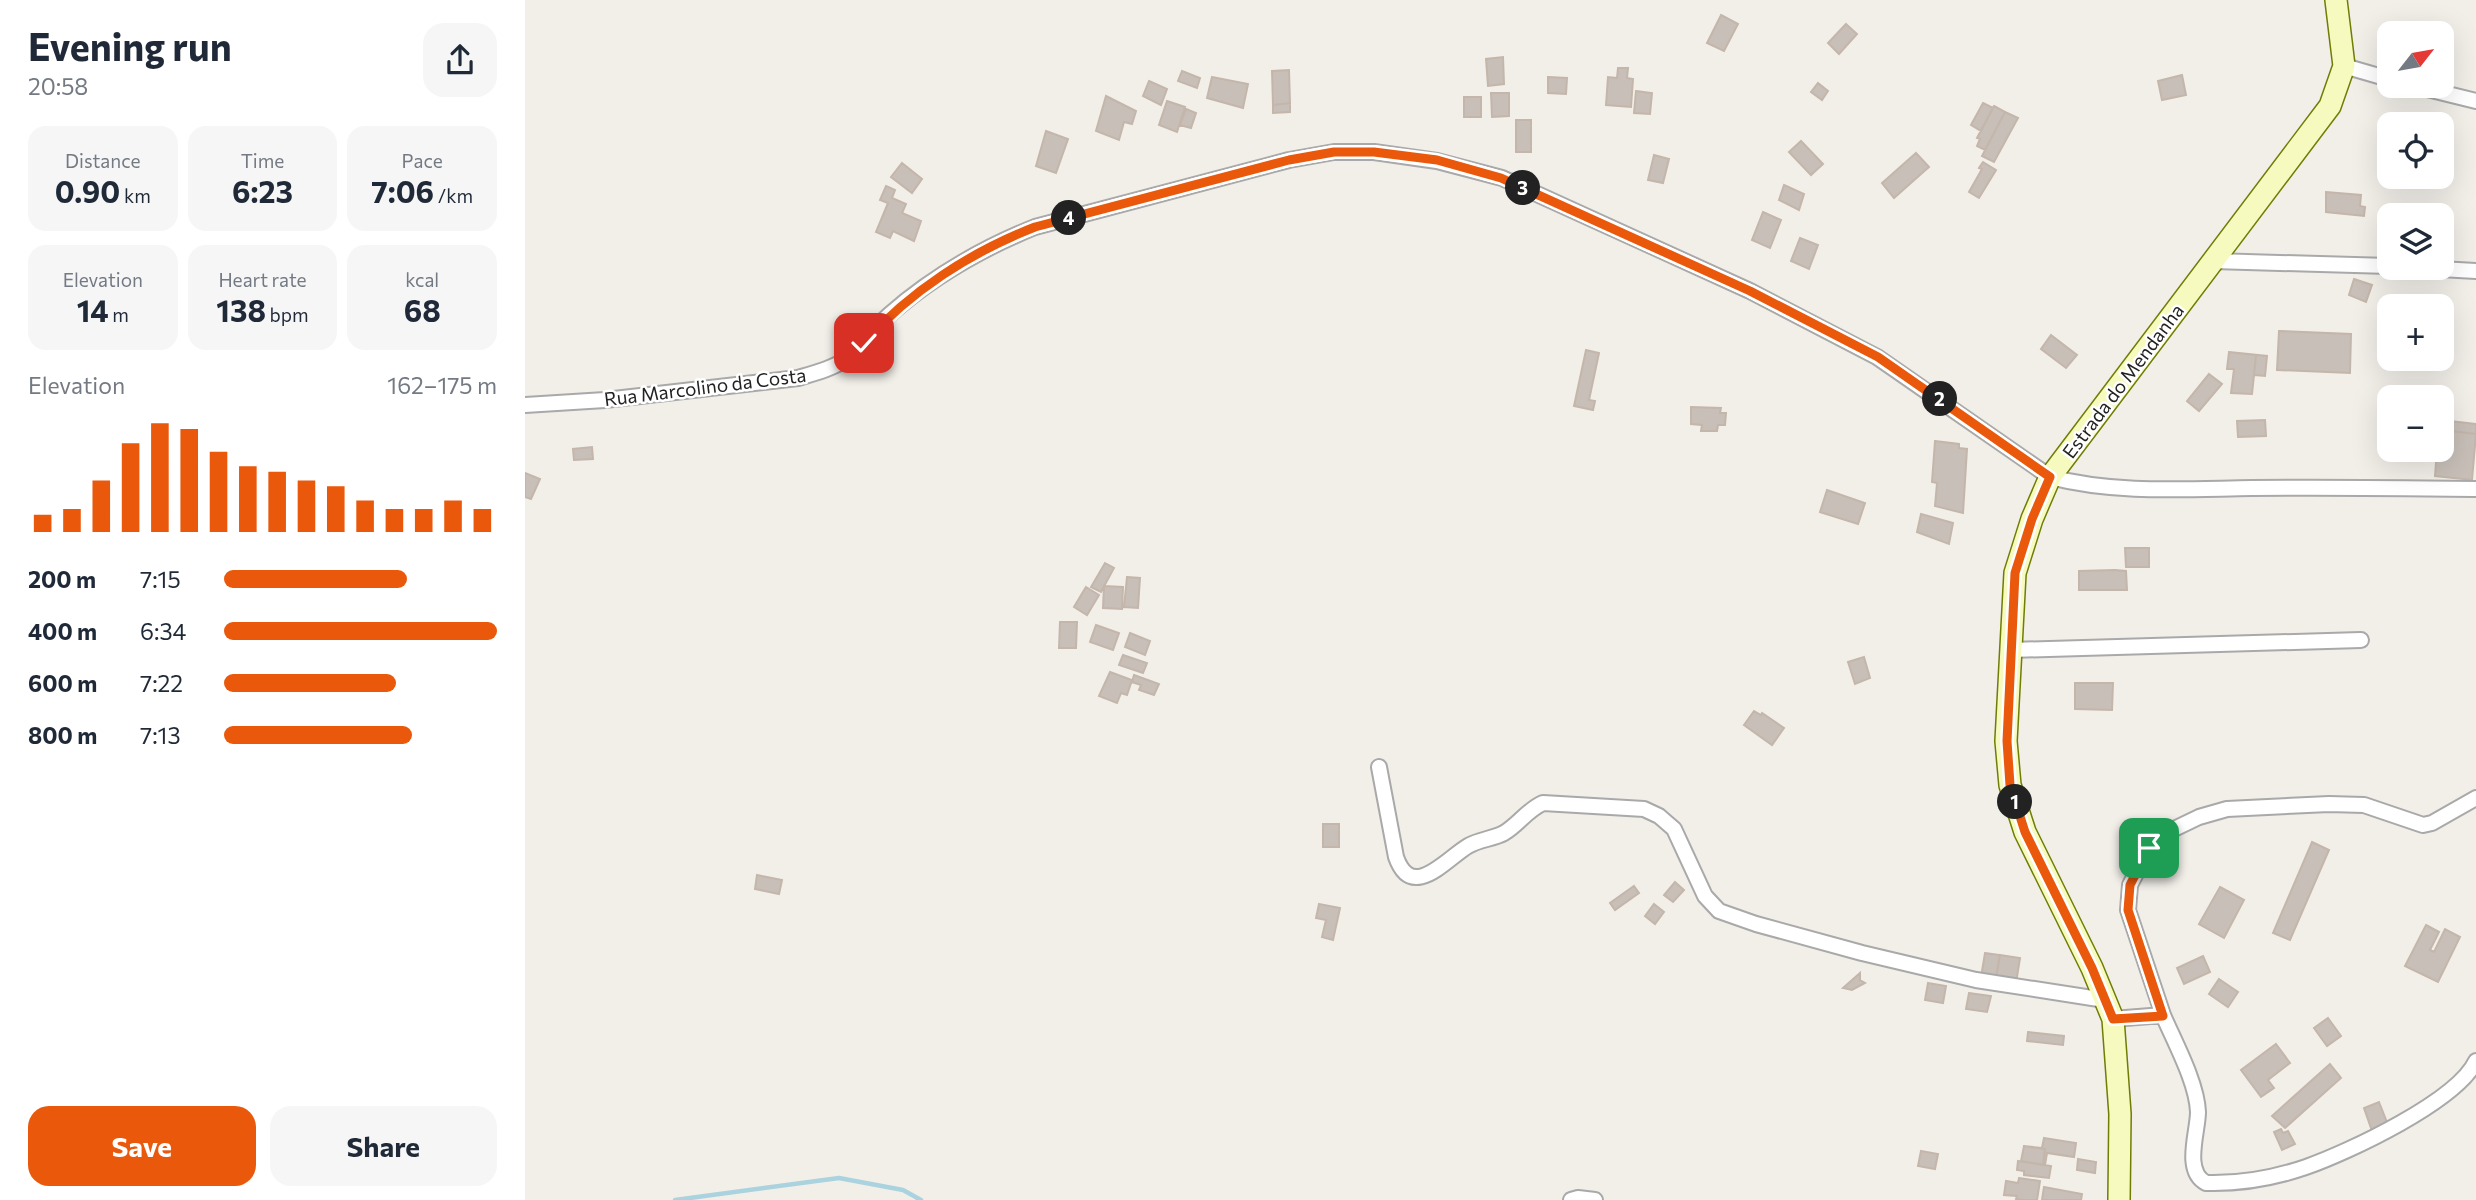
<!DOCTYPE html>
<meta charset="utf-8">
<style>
:root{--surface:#fff;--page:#f6f6f7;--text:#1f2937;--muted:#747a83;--accent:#ea580c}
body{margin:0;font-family:Commissioner,sans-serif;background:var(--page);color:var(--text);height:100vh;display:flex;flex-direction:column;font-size:26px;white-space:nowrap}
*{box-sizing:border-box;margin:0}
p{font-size:23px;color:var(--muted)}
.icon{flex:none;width:38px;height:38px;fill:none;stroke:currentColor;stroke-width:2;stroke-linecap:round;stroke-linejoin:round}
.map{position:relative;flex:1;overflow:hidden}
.sheet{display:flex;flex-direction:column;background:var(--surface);width:525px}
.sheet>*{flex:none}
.needle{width:46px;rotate:59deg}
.controls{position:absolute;left:1852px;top:21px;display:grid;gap:14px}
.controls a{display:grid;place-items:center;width:77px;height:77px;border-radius:14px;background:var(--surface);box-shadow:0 7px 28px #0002;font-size:35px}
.pin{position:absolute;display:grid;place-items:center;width:60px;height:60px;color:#fff;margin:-30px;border-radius:14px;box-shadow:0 4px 10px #0006}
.km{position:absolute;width:35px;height:35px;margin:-18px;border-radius:50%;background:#222;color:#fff;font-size:19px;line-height:35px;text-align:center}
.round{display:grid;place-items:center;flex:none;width:74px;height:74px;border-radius:21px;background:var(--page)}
.head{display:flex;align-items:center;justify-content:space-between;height:119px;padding:0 28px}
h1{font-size:38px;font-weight:700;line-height:52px}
.metrics{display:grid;grid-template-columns:repeat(3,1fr);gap:10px;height:119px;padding:7px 28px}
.metrics div{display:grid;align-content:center;border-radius:18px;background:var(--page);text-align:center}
.metrics b{font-size:30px;font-weight:700}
.metrics small{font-size:19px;font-weight:400}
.metrics p{font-size:19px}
.chart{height:196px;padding:14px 28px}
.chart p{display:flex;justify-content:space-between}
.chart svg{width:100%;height:126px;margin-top:7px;stroke:var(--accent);stroke-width:6}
.button{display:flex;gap:14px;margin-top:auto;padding:14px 28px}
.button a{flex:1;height:80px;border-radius:21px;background:var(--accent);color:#fff;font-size:28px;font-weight:700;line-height:80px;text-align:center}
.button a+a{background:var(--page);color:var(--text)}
ul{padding:0 28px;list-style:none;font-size:23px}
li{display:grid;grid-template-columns:112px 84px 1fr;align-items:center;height:52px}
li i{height:18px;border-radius:9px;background:var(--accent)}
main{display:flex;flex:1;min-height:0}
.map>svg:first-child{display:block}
</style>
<main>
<section class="sheet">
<div class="head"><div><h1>Evening run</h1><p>20:58</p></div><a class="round"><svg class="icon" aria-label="share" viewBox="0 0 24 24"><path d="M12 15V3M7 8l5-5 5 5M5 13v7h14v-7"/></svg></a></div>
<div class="metrics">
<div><p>Distance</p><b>0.90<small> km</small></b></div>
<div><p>Time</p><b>6:23</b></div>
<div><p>Pace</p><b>7:06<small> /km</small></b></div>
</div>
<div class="metrics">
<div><p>Elevation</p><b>14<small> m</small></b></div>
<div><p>Heart rate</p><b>138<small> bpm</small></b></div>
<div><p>kcal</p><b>68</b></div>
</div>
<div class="chart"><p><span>Elevation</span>162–175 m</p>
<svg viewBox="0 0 160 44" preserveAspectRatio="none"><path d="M5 44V38M15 44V36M25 44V26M35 44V13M45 44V6M55 44V8M65 44V16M75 44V21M85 44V23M95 44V26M105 44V28M115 44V33M125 44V36M135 44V36M145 44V33M155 44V36"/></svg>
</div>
<ul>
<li><b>200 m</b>7:15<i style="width:67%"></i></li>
<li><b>400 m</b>6:34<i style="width:100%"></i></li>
<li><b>600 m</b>7:22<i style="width:63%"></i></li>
<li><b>800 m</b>7:13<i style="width:69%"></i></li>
</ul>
<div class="button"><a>Save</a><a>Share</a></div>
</section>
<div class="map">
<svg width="1951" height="1200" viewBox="0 0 1951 1200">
<rect width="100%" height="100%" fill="#f2efe9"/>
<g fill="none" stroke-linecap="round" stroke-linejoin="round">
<path stroke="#aad3df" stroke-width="4.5" d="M150 1200 314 1178 378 1190 396 1200"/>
</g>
<path fill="#c7bfb8" stroke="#c4b6ab" stroke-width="2" d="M1196 15 1213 24 1199 51 1182 43Z
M1321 24 1332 34 1314 54 1303 43Z
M978 57 979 84 963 86 961 59Z
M1093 68H1103L1102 78 1108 79 1106 107 1081 105 1083 77 1092 78Z
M764 70 765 103 748 105 747 71Z
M657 71 675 78 672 88 653 81Z
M1657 75 1661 95 1637 100 1633 81Z
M687 77 723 84 718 108 682 98Z
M1023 77 1042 78 1041 94 1023 93Z
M624 81 642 89 636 105 618 96Z
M1293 83 1303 91 1297 100 1286 92Z
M1111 91 1127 93 1125 114 1109 113Z
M966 93H984V116L967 117Z
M581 96 611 111 607 124 599 122 594 140 571 131Z
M939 97H956V117H939Z
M642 101 660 107 652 132 634 125Z
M765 103V112L748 113V105Z
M1458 103 1468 108 1456 131 1446 125Z
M1469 106 1480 112 1460 150 1452 146 1455 139 1452 138Z
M661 109 671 113 666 128 655 125Z
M1480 112 1493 118 1469 162 1457 156Z
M991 120H1006V152H991Z
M521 131 543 139 531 173 511 166Z
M1276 141 1298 164 1286 175 1264 152Z
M1391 153 1404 167 1369 198 1357 183Z
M1129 155 1144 159 1138 183 1123 180Z
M1458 162 1471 170 1454 198 1444 192 1457 169 1454 168Z
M377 163 397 179 387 193 366 177Z
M1259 185 1279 194 1274 210 1254 200Z
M361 186 370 190 367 198 381 204 377 213 396 221 389 241 368 231 365 238 351 232 363 203 355 200Z
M1801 192 1836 195 1835 206 1840 207 1839 216 1801 212Z
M1238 212 1256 220 1245 248 1227 240Z
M1275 238 1293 245 1284 269 1266 261Z
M1829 279 1847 285 1841 302 1824 295Z
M1754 331 1826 334 1825 373 1752 370Z
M1526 335 1552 355 1541 368 1516 349Z
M1061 350 1074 353 1064 400 1070 401 1068 410 1049 406Z
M1704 352 1731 355 1727 394 1706 393 1709 369H1702Z
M1704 352 1742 356 1740 376 1729 375 1727 394 1706 393 1709 369H1702Z
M1684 374 1697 384 1674 411 1662 401Z
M1166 407 1196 408 1195 413H1201L1200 425H1193L1192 431H1176L1177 425 1166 424Z
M1740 420 1741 436 1713 437 1712 421Z
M1916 420 1951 424V434L1916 430Z
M1916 430 1951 434 1947 480 1910 476 1912 450H1916Z
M1410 441 1434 444V448L1442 449 1438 513 1410 506 1412 483 1407 482Z
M67 447 68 459 49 460 48 449Z
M0 473 15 479 6 499 0 497Z
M1302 490 1340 503 1333 524 1295 512Z
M1396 514 1428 523 1424 544 1392 532Z
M1600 548H1624V567H1601Z
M580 563 589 568 576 592 566 587Z
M1590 570 1601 571 1602 590H1554V571Z
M602 577 615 578 613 608 599 607Z
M579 586 598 587 597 609 578 608Z
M561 587 574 595 562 615 549 607Z
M535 622H552L551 648H534Z
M571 625 594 633 588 650 565 642Z
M605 633 625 641 620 655 600 647Z
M598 655 622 663 618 673 594 665Z
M1339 657 1345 678 1330 684 1323 662Z
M585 672 607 680 602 695 596 693 592 703 574 696Z
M609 675 634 684 629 695 614 690 616 685 607 682Z
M1550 683H1588L1587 710 1550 709Z
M1229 711 1236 715 1237 713 1259 728 1247 745 1219 725Z
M798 824H814V847H798Z
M1787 842 1804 850 1765 940 1748 933Z
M232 875 257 880 254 894 230 889Z
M1150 882 1159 890 1148 902 1139 895Z
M1109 886 1114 893 1090 910 1085 903Z
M1695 887 1719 900 1699 938 1674 924Z
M794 904 815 908 808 940 797 937 801 920 791 918Z
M1129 904 1139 912 1130 924 1120 916Z
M1901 925 1914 932 1905 950 1909 952 1920 929 1935 937 1913 982 1880 966Z
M1460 953 1475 955 1471 979 1456 977Z
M1475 955 1495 958 1491 983 1471 977Z
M1678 956 1685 972 1659 984 1652 968Z
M1335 973V980L1340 983 1327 990 1318 988Z
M1694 979 1713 992 1703 1007 1684 994Z
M1403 983 1421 986 1418 1003 1400 1000Z
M1444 993 1466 996 1462 1012 1441 1009Z
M1803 1018 1816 1036 1802 1046 1789 1028Z
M1503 1032 1539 1036 1538 1045 1502 1041Z
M1751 1044 1765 1063 1743 1080 1749 1088 1736 1097 1716 1070Z
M1805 1064 1816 1078 1760 1128 1747 1116Z
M1854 1102 1863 1125 1847 1131 1839 1108Z
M1756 1129 1758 1133 1763 1131 1770 1144 1757 1150 1749 1132Z
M1519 1138 1551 1143 1549 1157 1522 1153 1520 1165 1496 1161 1499 1146 1517 1148Z
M1499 1146 1520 1149 1518 1165 1496 1161Z
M1396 1151 1413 1154 1410 1169 1393 1166Z
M1553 1159 1571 1162 1570 1173 1552 1170Z
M1493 1161 1526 1166 1524 1178 1499 1175V1171L1492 1170Z
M1494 1178 1515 1181 1512 1200H1497L1491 1199 1492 1196 1479 1195 1481 1181 1493 1183Z
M1519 1187 1557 1194 1556 1200H1517Z"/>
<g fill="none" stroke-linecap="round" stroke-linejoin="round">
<g stroke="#a9a9a9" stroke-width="18">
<path id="street" d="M1819 66 1864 79
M1890 86 1951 101
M1688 261 1864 266
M1897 268 1951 271
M0 405 80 400 273 378C290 373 309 368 323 358 339 347 349 328 364 315 406 278 458 248 510 227L764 160 809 152H849L912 161 977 178 1225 291 1352 357 1525 477C1591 494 1659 489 1727 488 1802 487 1876 488 1951 489
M1486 650 1836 640
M854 767 871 857C887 902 921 859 943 846 955 839 968 839 979 833 994 824 1002 810 1018 803L1119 809 1134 816 1149 829 1180 896 1194 911 1231 924 1337 953 1451 980 1580 1000
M1638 1015 1603 910 1605 885 1624 848 1647 830 1674 817 1702 809 1804 804 1839 805 1898 825 1907 823 1951 798
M1588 1019 1638 1015C1650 1043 1672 1083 1673 1112 1673 1132 1658 1171 1681 1183 1714 1184 1749 1178 1781 1167 1824 1152 1932 1101 1951 1061
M1046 1200 1053 1198 1070 1200"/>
</g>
<g stroke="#707d05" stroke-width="24">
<path id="secondary" d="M1594 1200 1595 1114 1588 1019 1567 968 1500 832 1485 785 1481 741 1490 573 1507 519 1525 477 1805 106 1819 66 1811 0"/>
</g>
<use href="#street" stroke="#fff" stroke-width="14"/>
<use href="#secondary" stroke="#f7fabf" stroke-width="21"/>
</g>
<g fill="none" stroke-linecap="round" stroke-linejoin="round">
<g stroke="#fff" stroke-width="14">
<path id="route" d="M339 343C385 291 446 252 510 227L764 160 809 152H849L912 160 976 178 1225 291 1353 357 1525 477 1507 519 1490 573 1482 741 1485 785 1500 832 1567 968 1588 1019 1638 1016 1603 910 1605 885 1624 848"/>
</g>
<use href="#route" stroke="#ea580c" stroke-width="9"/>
</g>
<g text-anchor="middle" stroke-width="5" stroke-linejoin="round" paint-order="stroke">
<g font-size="19" fill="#222" stroke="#fff">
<text transform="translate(1598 381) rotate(-53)" y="7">Estrada do Mendanha</text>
<text transform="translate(180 387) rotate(-7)" y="7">Rua Marcolino da Costa</text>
</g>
</g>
</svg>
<div class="controls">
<a><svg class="needle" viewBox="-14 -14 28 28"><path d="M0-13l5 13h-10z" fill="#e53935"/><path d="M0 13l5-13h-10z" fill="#747a83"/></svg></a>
<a><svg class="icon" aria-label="locate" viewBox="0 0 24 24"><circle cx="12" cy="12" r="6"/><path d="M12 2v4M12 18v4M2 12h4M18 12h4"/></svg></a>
<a><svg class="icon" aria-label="layers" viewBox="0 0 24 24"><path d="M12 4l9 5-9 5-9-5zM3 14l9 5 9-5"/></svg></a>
<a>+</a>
<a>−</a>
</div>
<div class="pin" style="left:1624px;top:848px;background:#1e9e55"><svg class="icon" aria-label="arrive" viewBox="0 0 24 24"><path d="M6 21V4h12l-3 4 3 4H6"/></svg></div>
<div class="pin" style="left:339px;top:343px;background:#d93025"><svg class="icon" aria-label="check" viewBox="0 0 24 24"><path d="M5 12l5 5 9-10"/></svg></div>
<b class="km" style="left:1490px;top:802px">1</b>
<b class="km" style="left:1415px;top:399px">2</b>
<b class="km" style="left:998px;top:188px">3</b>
<b class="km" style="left:544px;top:218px">4</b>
</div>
</main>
